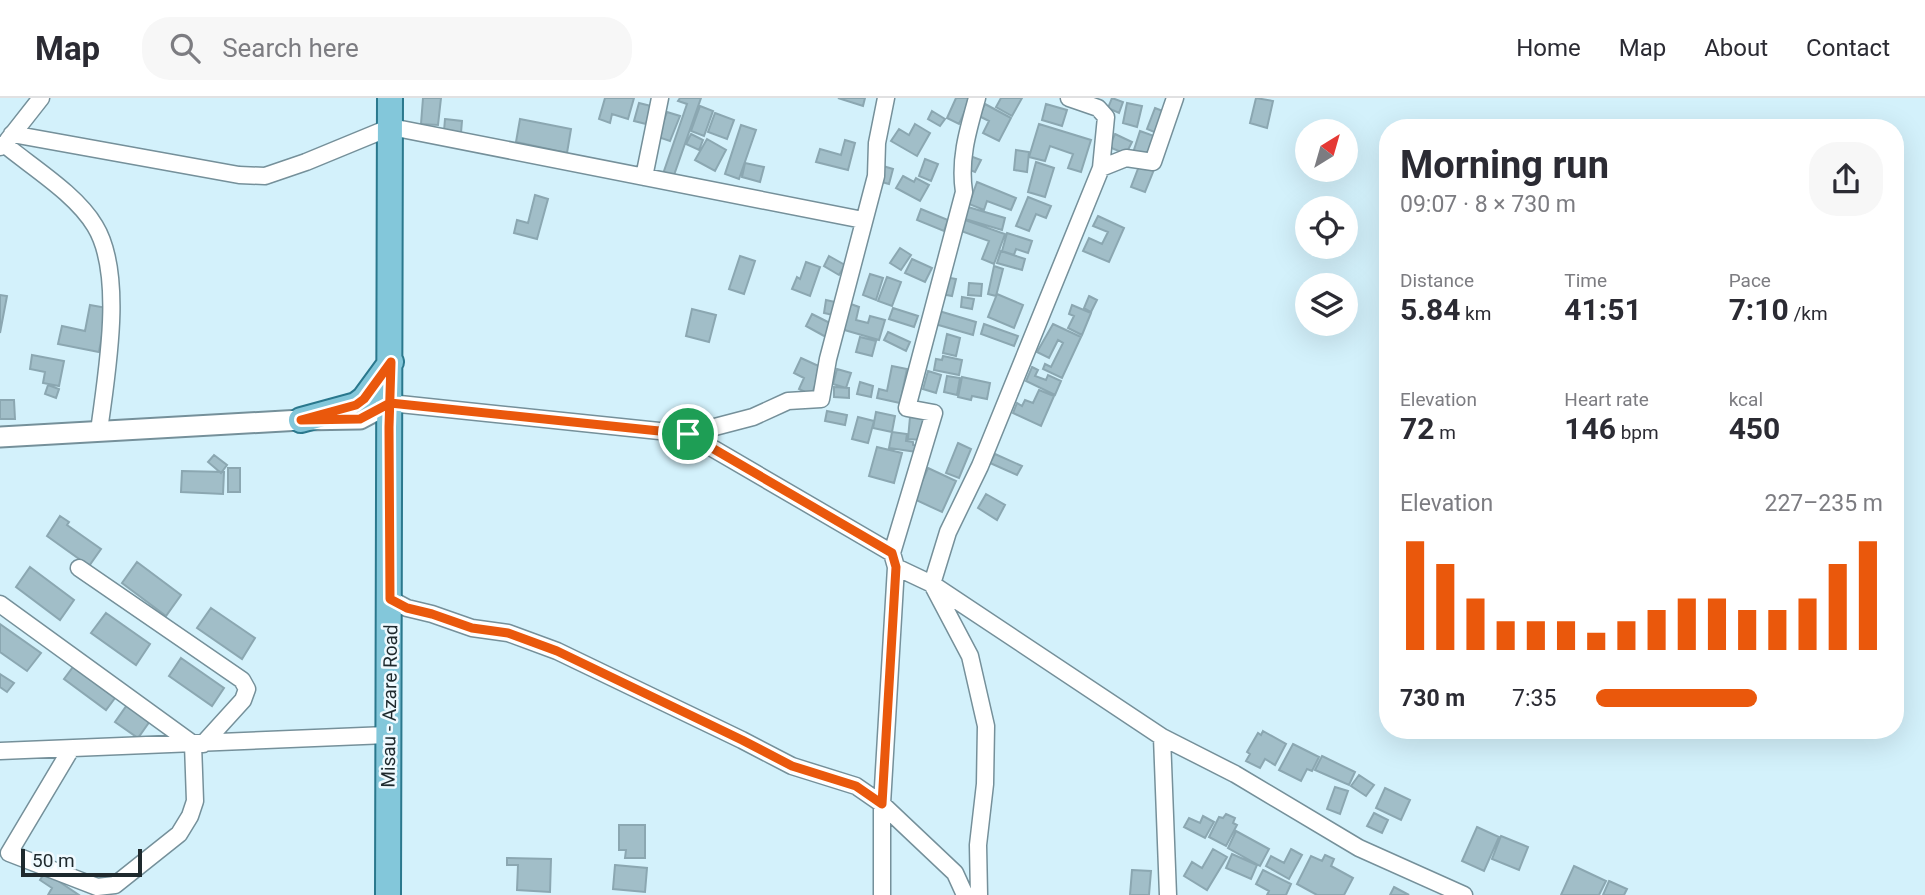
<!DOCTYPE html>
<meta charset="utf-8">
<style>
:root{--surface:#fff;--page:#f7f7f7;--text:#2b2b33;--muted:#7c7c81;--line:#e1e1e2;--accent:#ea580c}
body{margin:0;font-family:Roboto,sans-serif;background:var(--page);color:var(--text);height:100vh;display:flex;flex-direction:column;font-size:26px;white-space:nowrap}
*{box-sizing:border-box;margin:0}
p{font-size:23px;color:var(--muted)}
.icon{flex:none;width:38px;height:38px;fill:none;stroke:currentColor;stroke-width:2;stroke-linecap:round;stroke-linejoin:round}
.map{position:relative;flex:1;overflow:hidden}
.side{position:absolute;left:1379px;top:21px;width:525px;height:620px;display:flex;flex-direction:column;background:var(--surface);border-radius:28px;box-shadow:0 7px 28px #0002}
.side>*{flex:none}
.needle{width:46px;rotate:37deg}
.buttons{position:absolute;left:1295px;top:21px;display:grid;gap:14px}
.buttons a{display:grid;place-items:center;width:63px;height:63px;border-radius:50%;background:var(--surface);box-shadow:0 7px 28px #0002;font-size:35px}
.scale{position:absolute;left:21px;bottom:18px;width:121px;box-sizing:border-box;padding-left:7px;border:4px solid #1e292d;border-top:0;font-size:19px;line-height:24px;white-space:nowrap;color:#1e292d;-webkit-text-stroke:5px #effaff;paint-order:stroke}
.pin{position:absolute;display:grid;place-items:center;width:60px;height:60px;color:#fff;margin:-30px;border:4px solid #fff;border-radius:50%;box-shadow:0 2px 7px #0007}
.round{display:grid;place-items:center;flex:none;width:74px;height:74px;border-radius:28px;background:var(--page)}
.head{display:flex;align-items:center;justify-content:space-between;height:119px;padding:0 21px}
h1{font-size:38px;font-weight:700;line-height:52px}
.stats{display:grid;grid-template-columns:repeat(3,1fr);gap:10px;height:119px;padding:7px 21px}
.stats div{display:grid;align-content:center}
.stats b{font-size:30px;font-weight:700}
.stats small{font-size:19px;font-weight:400}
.stats p{font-size:19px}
.chart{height:196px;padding:14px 21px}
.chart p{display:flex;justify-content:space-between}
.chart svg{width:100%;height:126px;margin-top:7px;stroke:var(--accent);stroke-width:6}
ul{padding:0 21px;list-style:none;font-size:23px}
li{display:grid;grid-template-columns:112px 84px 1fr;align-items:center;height:52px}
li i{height:18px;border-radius:9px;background:var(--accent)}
header{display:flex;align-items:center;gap:42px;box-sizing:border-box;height:98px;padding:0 35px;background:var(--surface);border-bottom:2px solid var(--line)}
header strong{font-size:33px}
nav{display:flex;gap:38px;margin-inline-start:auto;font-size:24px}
.search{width:490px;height:63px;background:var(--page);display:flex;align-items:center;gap:18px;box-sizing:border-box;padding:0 24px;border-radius:28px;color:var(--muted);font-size:26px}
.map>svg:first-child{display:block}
</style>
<header>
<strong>Map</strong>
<div class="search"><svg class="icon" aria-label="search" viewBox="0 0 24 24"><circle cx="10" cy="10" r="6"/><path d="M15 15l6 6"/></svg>Search here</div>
<nav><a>Home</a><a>Map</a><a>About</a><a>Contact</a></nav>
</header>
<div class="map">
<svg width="1925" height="797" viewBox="0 0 1925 797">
<rect width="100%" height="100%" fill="#d3f1fb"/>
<path fill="#a1bec8" stroke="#8ba7b1" stroke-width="2" d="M423 0H441L438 27 421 26Z
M605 0H634L628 21 612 16 610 25 599 21Z
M680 0H701L673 80 663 76 687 6 678 3Z
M838 0H865L863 8Z
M956 0H971L959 26 947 20Z
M1001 0H1022L1012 18 996 9Z
M1112 0 1123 4 1119 15 1108 10Z
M1256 0 1273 3 1267 30 1250 25Z
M639 5 651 8 646 26 634 23Z
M1127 5 1142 8 1137 29 1123 25Z
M985 6 1011 20 999 43 983 35 989 23 979 18Z
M1046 6 1067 12 1062 28 1042 22Z
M700 8 713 13 704 38 691 33Z
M1155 10 1168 15 1159 36 1147 31Z
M932 13 945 21 940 28 928 21Z
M667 14 680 18 670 43 658 39Z
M715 15 734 22 727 41 708 34Z
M445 21 462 23 461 35 444 33Z
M520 21 571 31 567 55 516 44Z
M915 26 930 35 917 58 891 43 899 31 909 37Z
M1039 26 1091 42 1081 74 1068 70 1073 56 1050 48 1045 63 1029 59Z
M741 27 756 32 739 81 725 76Z
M1140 33 1157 39 1150 61 1133 55Z
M691 36 703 42 699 52 686 46Z
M1115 36 1132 44 1126 56 1109 49Z
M707 41 726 52 715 73 695 62Z
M845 42 855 45 848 72 816 64 820 51 841 57Z
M1016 52 1029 54 1027 74 1014 72Z
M970 58 981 62 975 74 965 70Z
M925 61 938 66 931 83 919 78Z
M1141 63 1155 69 1145 94 1131 89Z
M1036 64 1054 70 1045 99 1028 94Z
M745 65 764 69 760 84 742 79Z
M883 68 893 71 889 86 878 83Z
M903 78 914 84 916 80 929 87 920 103 896 90Z
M977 84 1016 100 1011 112 987 103 984 112 969 106Z
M535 97 548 101 537 141 514 135 517 122 528 125Z
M1028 99 1051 108 1046 120 1036 116 1029 133 1016 128Z
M968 109 1005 120 1002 132 965 121Z
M921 111 948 122 944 133 917 122Z
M1098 118 1124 130 1109 164 1083 153 1089 140 1102 146 1108 134 1093 128Z
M965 122 1005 136 994 166 982 161 989 143 961 133Z
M1007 135 1032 143 1028 155 1016 151 1014 157 1002 153Z
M900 150 911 157 901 172 890 165Z
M1001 153 1025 161 1022 172 997 165Z
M740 158 755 163 744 196 729 191Z
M829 158 845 167 839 177 824 168Z
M912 161 932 170 925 184 905 175Z
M806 164 820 169 810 198 792 191 797 179 800 181Z
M994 168 1003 171 996 198 988 196Z
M870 176 883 180 876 202 863 197Z
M887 179 901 184 892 208 878 203Z
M945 179 956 181 952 198 941 196Z
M969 185 982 186 981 198 968 197Z
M997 196 1023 207 1014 230 988 219Z
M0 197 7 198 0 235Z
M1089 198 1097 202 1091 214 1084 210Z
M962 199 974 201 972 211 961 209Z
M826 202 835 204 833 217 824 215Z
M848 205 859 209 856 222 868 225 870 218 885 222 879 242 841 231Z
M90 207 107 210 99 254 58 246 62 228 85 233Z
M1072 207 1091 215 1082 237 1068 230 1074 218 1069 216Z
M893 210 918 218 914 229 889 221Z
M692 211 716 217 709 244 686 238Z
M939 213 976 224 973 237 935 226Z
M812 216 832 226 826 239 806 228Z
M984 226 1018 238 1014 248 981 236Z
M1053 226 1081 239 1062 280 1043 271 1045 266 1051 269 1063 245 1058 242 1049 260 1037 254Z
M888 234 910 244 906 253 884 242Z
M947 236 960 240 956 258 943 255Z
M860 239 876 243 872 258 856 254Z
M32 257 64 263 59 288 43 285 45 274 30 271Z
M943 258 962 262 959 277 934 272 936 261 942 262Z
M801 260 823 270 811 297 799 291 804 280 794 275Z
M892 268 907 271 900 305 877 300 879 291 887 293Z
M1032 269 1038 272 1035 278 1046 282 1048 277 1061 283 1055 297 1026 283Z
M837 271 851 275 846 290 833 286Z
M928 273 941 277 936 295 923 291Z
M947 278 960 280 957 297 944 294Z
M962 279 990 285 987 301 972 298 971 302 958 299Z
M860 284 873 288 871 299 857 296Z
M48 287 59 291 56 300 45 296Z
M834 289 849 290V300L834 299Z
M1039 292 1054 298 1041 328 1013 315 1017 305 1022 308 1025 302 1033 305Z
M0 302H14L15 321H0Z
M827 313 847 317 845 327 825 323Z
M876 314 895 318 892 334 873 330Z
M858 319 874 323 868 345 852 341Z
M910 319 925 320 922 342 908 341Z
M892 334 907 336 906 343 913 344V347L918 348 917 354 889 350Z
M958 345 971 351 959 380 946 375Z
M877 349 902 355 894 385 869 378Z
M995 356 1022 368 1017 377 990 365Z
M214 357 227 367 221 375 208 364Z
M228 370H240V394H228Z
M928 370 956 383 942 414 914 401Z
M182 373 224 374 223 396 181 394Z
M986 396 1005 407 997 422 978 410Z
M60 418 69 424 67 427 101 451 89 468 47 438Z
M137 464 181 497 166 518 122 485Z
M30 469 74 502 60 522 16 489Z
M211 510 255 540 242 561 197 530Z
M106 515 150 546 136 567 91 535Z
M0 526 41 555 27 573 0 554Z
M181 560 224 590 212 608 169 578Z
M73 569 115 600 106 612 64 581Z
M0 576 14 585 7 594 0 589Z
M127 607 150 623 138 640 115 624Z
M1263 633 1286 646 1275 667 1265 661 1260 670 1246 663 1250 656 1247 654 1258 635 1261 637Z
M1293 646 1319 659 1312 673 1307 671 1301 683 1279 672Z
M1322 658 1355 674 1349 687 1315 672Z
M1359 677 1374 687 1366 698 1351 688Z
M1335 689 1348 693 1340 716 1327 711Z
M1385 690 1410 702 1401 722 1376 710Z
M1374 715 1388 722 1382 735 1367 728Z
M1226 716 1235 720 1233 725 1237 727 1226 748 1209 739 1219 719 1223 720Z
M1203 718 1214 724 1205 740 1184 729 1189 720 1200 725Z
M619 727H645V760H625L626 752H619Z
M1477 729 1499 739 1484 773 1462 763Z
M1236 733 1269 751 1260 768 1228 750Z
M1501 738 1528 749 1519 772 1492 761Z
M1213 751 1227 759 1207 792 1184 778 1192 764 1202 770Z
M1291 751 1302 757 1289 781 1266 768 1271 758 1284 765Z
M1232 756 1257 767 1251 781 1226 770Z
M1325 757 1334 761 1331 768 1353 780 1344 797H1317L1297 786 1311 758 1322 763Z
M507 760 551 761 550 794 517 792 518 767H507Z
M615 767 647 770 645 794 613 791Z
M1574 768 1606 783 1599 797H1561Z
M1132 772 1151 773 1149 797H1130Z
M1263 772 1291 786 1286 797H1267L1269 793 1256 786Z
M45 774 79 797H48L52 790 40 782Z
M1609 783 1627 791 1624 797H1603Z
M1394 789 1409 797H1390Z"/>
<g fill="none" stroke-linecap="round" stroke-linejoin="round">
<g stroke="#75909a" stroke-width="19">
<path id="minor" d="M12 36 239 77 265 78 306 64 391 29 863 122
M8 42 41 0
M0 49 4 46C33 70 76 96 95 128 125 177 106 278 99 333
M1101 70 1126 60 1153 64 1175 0
M644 79 660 0
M390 305 688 336 892 455 934 315 907 310 964 94C959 61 968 32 977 0
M688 336 753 319 788 303 821 301 828 261 876 78 877 45 886 0
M892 455 896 469 932 486 1162 639 1235 676 1359 750 1464 797
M79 470 242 582 247 591 243 602 203 646
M390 501 407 510 432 516 472 530 508 535 557 553 742 642 792 668 856 688 882 706 955 775 965 797
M0 506 193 646 195 703 190 718 179 736 115 787 97 789 9 755 71 651
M1162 639 1168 797
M0 653 387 637
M882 797V706L896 469
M979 797 978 747 985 686 986 628 970 558 932 486 948 434 980 368 1101 70 1106 19 1098 10 1069 0"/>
</g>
<g stroke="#75909a" stroke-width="23">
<path id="tertiary" d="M0 339 301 322 360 321 390 305"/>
</g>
<g stroke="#2a788d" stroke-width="28">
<path id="primary" d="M301 322 356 307 364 301 391 264
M388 797 390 0"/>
</g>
<use href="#minor" stroke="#fff" stroke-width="16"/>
<use href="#tertiary" stroke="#fff" stroke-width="19"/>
<use href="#primary" stroke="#83c7da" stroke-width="24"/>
</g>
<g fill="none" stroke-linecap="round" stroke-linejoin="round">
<g stroke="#fff" stroke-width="14">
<path id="route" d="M688 336 390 305 360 321 301 322 356 307 364 301 391 264 389 329 390 501 407 510 432 516 472 530 508 535 557 553 742 642 792 668 856 688 882 706 896 469 892 455 688 336"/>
</g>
<use href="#route" stroke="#ea580c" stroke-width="9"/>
</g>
<g text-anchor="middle" stroke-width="5" stroke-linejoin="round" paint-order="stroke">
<g font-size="19" fill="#1e292d" stroke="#effaff">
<text transform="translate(389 608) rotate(-89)" y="7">Misau - Azare Road</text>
</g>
</g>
</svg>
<div class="buttons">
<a><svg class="needle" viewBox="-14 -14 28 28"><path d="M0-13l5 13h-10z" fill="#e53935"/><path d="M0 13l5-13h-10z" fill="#7c7c81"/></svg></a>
<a><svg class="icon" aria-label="locate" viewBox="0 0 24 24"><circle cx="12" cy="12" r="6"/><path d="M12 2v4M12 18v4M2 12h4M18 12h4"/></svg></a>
<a><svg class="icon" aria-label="layers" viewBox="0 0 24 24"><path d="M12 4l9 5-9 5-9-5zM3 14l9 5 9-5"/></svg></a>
</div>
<div class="scale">50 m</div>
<div class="pin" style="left:688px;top:336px;background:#1e9e55"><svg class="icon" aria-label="arrive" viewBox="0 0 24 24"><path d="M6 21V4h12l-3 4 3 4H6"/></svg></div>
<section class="side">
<div class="head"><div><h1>Morning run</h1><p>09:07 · 8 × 730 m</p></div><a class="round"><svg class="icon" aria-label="share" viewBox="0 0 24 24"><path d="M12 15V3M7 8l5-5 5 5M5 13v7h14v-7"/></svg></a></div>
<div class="stats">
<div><p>Distance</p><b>5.84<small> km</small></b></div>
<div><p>Time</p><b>41:51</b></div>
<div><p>Pace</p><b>7:10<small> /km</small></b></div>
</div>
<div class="stats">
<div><p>Elevation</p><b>72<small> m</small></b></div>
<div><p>Heart rate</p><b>146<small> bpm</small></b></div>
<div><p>kcal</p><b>450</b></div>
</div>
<div class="chart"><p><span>Elevation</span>227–235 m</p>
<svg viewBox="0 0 160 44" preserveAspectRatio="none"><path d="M5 44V6M15 44V14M25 44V26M35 44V34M45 44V34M55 44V34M65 44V38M75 44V34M85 44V30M95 44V26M105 44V26M115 44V30M125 44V30M135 44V26M145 44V14M155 44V6"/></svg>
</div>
<ul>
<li><b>730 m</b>7:35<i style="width:56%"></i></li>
</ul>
</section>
</div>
